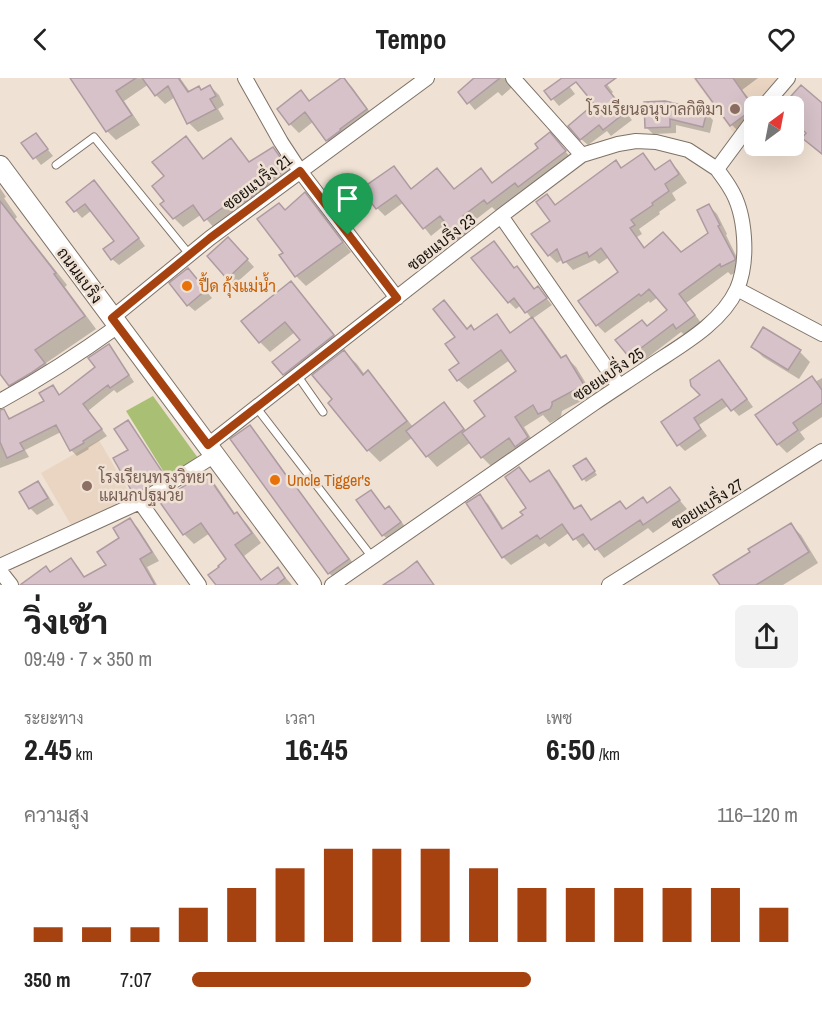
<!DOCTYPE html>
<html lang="th">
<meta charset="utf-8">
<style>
:root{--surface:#fff;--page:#f2f2f2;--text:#222;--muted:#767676;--accent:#a64210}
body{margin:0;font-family:"Archivo Narrow",Sarabun,sans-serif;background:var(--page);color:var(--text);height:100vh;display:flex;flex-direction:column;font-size:22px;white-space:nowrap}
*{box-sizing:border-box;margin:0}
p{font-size:20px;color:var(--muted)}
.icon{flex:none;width:33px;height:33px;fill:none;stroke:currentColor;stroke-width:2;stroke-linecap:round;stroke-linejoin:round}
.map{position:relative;height:507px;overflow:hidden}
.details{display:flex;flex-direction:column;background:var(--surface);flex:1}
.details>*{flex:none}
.needle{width:39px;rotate:32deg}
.fabs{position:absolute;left:744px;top:18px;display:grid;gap:12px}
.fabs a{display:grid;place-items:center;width:60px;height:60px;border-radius:9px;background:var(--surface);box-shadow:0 6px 24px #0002;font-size:30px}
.pin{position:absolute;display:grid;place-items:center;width:51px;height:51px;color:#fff;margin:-62px -26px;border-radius:50% 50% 50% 0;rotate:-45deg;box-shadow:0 0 6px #0007}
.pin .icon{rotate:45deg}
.round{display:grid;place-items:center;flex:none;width:63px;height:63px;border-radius:9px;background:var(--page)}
.headline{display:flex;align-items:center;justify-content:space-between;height:102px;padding:0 24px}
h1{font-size:33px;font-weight:800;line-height:45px}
.metrics{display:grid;grid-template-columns:repeat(3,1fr);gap:9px;height:102px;padding:6px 24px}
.metrics div{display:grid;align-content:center}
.metrics b{font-size:30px;font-weight:800}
.metrics small{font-size:16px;font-weight:400}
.metrics p{font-size:16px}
.chart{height:168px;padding:12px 24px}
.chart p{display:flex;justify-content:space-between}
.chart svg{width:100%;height:108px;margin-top:6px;stroke:var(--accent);stroke-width:6}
ul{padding:0 24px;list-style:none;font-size:20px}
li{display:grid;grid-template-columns:96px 72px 1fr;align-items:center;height:45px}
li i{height:15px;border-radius:8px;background:var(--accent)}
header{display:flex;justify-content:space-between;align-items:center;height:78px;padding:0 24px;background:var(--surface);font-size:27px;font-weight:800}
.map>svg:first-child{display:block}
</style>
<header><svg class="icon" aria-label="back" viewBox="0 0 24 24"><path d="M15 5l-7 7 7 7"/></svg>Tempo<svg class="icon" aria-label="heart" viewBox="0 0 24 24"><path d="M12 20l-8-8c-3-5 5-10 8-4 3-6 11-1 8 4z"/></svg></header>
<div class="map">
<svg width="822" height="507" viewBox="0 0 822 507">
<rect width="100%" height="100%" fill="#efe1d3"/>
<path fill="#e9d5c2" d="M693 0H780L758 28H754V34L736 58Z
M99 362 133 421 75 454 41 395Z"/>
<path fill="#a9bf73" d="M153 318 198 380 167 399 126 333Z"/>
<path fill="#0003" d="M72 0H180L190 14 201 13 210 8 219 17 224 27 218 31 224 41 198 54 189 45 175 19 165 26 156 17 149 6 124 23 140 47 116 62 107 53Z
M343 0 352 9 375 41 336 71 327 62 314 43 299 55 290 46 301 14 310 24Z
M477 0H506L511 6V10L502 18 498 14 475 32 460 14Z
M575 0H602L613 14 611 16 632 42 611 58 607 53 588 67 581 61 596 26Z
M696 0H758L742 12 755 28 754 44 740 55 732 47Z
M569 8 575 16 559 28 546 13Z
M646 25 706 35 713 42 710 55 676 47V55L653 56 646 49Z
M36 57 53 78 41 87 24 65Z
M186 60 204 82 231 62 240 71 250 85 273 71 282 80 295 100 215 151 202 136 183 149 174 140 166 123V98Z
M557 64 572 81 526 116 523 112 496 133 492 129 470 146 478 158 466 167 447 145 431 158 404 124 385 138 377 130 363 111 394 90 412 112 454 113 488 100 493 106Z
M643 77 656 93 670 84 678 92 687 105 672 115 676 122 659 134 660 136 639 151 642 156 637 159 645 170 681 176 710 155 709 128 717 136 727 156 726 157 742 190 731 197 728 194 686 225 702 246 686 258 681 254 638 287 630 278 647 249 669 232 658 219 650 225 649 223 605 255 597 247 620 194 609 179 599 186 595 182 573 192 563 181 557 185 549 177 552 143 547 118 556 128 616 84 622 91Z
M0 110 6 119 4 120 17 139 15 141 67 207 65 209 96 251 46 285 55 297 43 307 22 319 10 307 0 293Z
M101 111 145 168 119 187 112 181 116 164 92 132 82 140 68 124Z
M305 116 315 126 351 174 306 208 296 198 285 175 286 134Z
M494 165 515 191 517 190 523 197 535 212 538 210 552 227 532 241 521 227 516 231 509 224 473 180Z
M235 168 254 189 235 206 228 200Z
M194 199 212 220 195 233 188 227Z
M300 215 343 267 294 306 284 296 302 262 295 254 270 274 260 264Z
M444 224 468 252 475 253 497 238 512 256 532 241 542 251 563 281 566 279 576 289 593 317 562 333 561 338 559 340 550 345 543 337 524 349 537 370 492 389 482 379 471 364 437 389 427 378 413 359 380 384 368 372 334 322 344 274 357 286 365 297 368 294 380 307 413 349 444 326 454 337 466 353 487 338 518 294 510 282 468 311 458 302 461 285 457 259Z
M108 268 114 274 134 304 117 315 114 312 88 333 107 358 88 370 89 371 77 378 71 372 61 354 25 372 29 379 0 390V338L5 335 12 342 46 324 53 309 61 318 97 289Z
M753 269 800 274 810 284 799 301 763 279Z
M719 283 725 290 753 329 739 338 729 327 699 347 707 358 685 373 679 367Z
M822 300V339L800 354 805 361 787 375 778 366 757 337Z
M128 344 134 351 170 405 142 423 136 416Z
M250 349 258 357 297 411 356 489 337 503 329 495 232 361Z
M589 385 597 397 586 404 575 389Z
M519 391 531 405 549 394 557 402 576 432 580 429 593 443 620 424 627 432 643 421 648 426 670 411 687 431 653 455 648 450 604 480 591 464 583 470 570 454 549 469 545 465 511 487 503 479 479 418 488 426 504 451 525 437 528 430Z
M205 396 215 406 236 437 237 436 247 446 261 465 244 478 262 503 278 491 292 507H218L228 482 210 455 194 466 184 456Z
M38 405 44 411 54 427 37 437 30 430Z
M370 413 386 432 389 430 396 437 407 451 390 463 383 457Z
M130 442 138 450 159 483 147 489 157 507H35L71 482 78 489 85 500 108 488Z
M791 447 801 457 818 485 783 507H721Z"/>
<path fill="#d6c2c8" stroke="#ae9ba2" stroke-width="1.5" d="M70 0H136L116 13 132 37 106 54Z
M142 0H180L179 1 188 14 199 8 201 12 210 7 216 18 210 21 216 31 187 46 168 8 155 18Z
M341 0H344L367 31 340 51 341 52 326 63 305 34 289 47 277 31 301 12 309 23Z
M474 0H500L467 26 458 14Z
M562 0H616L605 8 626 34 603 52 599 47 580 62 568 48 594 26 576 4 551 22 544 13Z
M695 0H733L754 30 730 48Z
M801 7 822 25V76L802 60 806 55 794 44V28H782Z
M665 23 707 33 703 49 670 41V49L645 50 644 24Z
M550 54 566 73 518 109 515 105 487 126 484 122 463 138 472 149 458 161 440 138 423 151 396 117 376 131 361 111 394 88 411 111 437 90 454 111 481 90 492 105 538 70 535 66Z
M36 55 48 71 33 81 21 65Z
M186 58 203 81 231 60 249 84 273 69 288 90 266 104 267 107 247 122 242 124 239 118 204 143 193 127 173 141 160 126 164 123 152 108 164 98 152 84Z
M643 75 655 92 670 82 679 96 665 106 669 113 652 125 653 127 631 142 635 147 630 150 644 170 663 154 681 174 708 155 697 132 709 126 720 147 718 148 735 180V182L721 189 720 186 679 216 695 237 676 251 673 246 629 279 615 262 642 242 647 248 667 232 649 211 641 218 639 216 596 248 578 223 618 194 601 170 589 179 587 174 563 185 557 171 548 178 531 156 550 143 536 124 547 116 555 127 616 82 621 90Z
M94 102 139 160 111 182 103 171 114 163 85 126 74 134 66 124Z
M305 114 343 164 295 199 279 177 283 175 257 141 279 125 285 132Z
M0 123 56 195 54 196 85 238 35 272 45 285 31 295 9 308 0 296Z
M228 159 248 181 227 201 207 178Z
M494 163 514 190 517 188 534 211 538 208 547 220 525 235 514 220 508 225 471 180Z
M188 190 206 212 187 228 169 205Z
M291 203 334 257 283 297 272 284 300 262 285 244 259 265 241 243Z
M444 222 467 251 471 247 474 252 497 236 510 255 532 239 561 280 566 277 584 307 552 324V327L550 331 538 336 533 327 515 339 528 359 515 369 509 360 481 380 462 355 485 338 474 323 516 293 501 272 457 303 449 292 459 285 445 266 455 259 433 231Z
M763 249 801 272 788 292 751 269Z
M109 266 129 297 110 310 108 307 83 326 102 351 83 363 84 365 70 373 56 347 20 365 24 372 7 380 0 364V332L4 331 9 341 44 323 39 315 53 307 59 317 95 289 88 280Z
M344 272 363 297 368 292 407 343 367 373 328 325 332 321 312 297Z
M719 282 747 321 731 333 722 321 694 340 701 351 677 368 661 344 700 317 691 308 690 302Z
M812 298 822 312V325L793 345 798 352 777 367 755 337Z
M444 324 464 351 426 379 406 353Z
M128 342 165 398 134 417 113 380 128 372 114 351Z
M250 347 293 407 294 406 349 481 328 496 230 361Z
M586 380 595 393 582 402 573 388Z
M519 389 530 404 549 392 574 431 581 427 591 442 620 423 626 431 643 419 647 425 670 409 680 422 643 447 640 442 595 472 583 456 573 462 562 446 540 461 537 457 502 480 466 425 480 416 502 451 523 437 520 434 526 430 505 399Z
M205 394 234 436 237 434 252 455 235 467 261 502 278 489 285 500 276 507H216L208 497 219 489 218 488 226 481 201 445 183 457 159 423 174 413 175 414Z
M38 403 48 420 29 431 19 414Z
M371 412 385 431 389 428 401 444 382 458 356 422Z
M130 440 152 474 140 481 155 507H20L46 488 50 494 71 480 84 499 106 487 97 474 119 460 113 450Z
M791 445 809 474 756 507H720L713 497 750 474 748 471Z
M417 483 434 507H383L403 494Z"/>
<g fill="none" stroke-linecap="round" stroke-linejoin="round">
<g stroke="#7e7266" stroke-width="9">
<path id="service" d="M56 87 94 59 189 176
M297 297 323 334
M256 329 372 479"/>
</g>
<g stroke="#7e7266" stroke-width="16">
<path id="minor" d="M245 0 281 64 300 93 397 220
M513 0 582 77
M764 28 788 0
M501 138 619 308
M737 211 822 256
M112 240 210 160 427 0
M0 323C42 300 79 276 118 248
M208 367 501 138 582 77 618 66 636 63 656 64 688 72 717 91
M140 424 199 507
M0 488 140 424 215 377
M0 493 11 507
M332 507C419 447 506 386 593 326 612 313 631 301 650 288 680 268 721 246 737 211 749 183 746 135 730 110 726 103 721 97 717 91L754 41
M609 507 822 373"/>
</g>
<g stroke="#7e7266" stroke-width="22">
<path id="secondary" d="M0 88 311 507"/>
</g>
<use href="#service" stroke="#fff" stroke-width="7"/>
<use href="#minor" stroke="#fff" stroke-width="14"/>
<use href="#secondary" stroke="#fff" stroke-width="20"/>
</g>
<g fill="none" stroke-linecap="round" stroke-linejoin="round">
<g stroke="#fff" stroke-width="12">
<path id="route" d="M300 93 397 220 208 367 112 240 210 160Z"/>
</g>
<use href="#route" stroke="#a64210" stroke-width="8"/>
</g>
<g fill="#8d6e63" stroke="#efe1d3" stroke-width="2">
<circle cx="735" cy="31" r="6"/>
<circle cx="87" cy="408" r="6"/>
</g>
<g fill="#e8710a" stroke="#efe1d3" stroke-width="2">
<circle cx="187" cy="208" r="6"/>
<circle cx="275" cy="402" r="6"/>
</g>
<g text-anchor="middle" stroke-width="5" stroke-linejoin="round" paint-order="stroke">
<g font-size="16" fill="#785e54" stroke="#efe1d3" text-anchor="end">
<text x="723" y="37">โรงเรียนอนุบาลกิติมา</text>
<text x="99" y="405" text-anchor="start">โรงเรียนทรงวิทยา<tspan x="99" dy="18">แผนกปฐมวัย</tspan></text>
</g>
<g font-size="16" fill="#191410" stroke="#efe1d3">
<text transform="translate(257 104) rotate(-37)" y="6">ซอยแบริ่ง 21</text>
<text transform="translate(441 164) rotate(-38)" y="6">ซอยแบริ่ง 23</text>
<text transform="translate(80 197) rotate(54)" y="6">ถนนแบริ่ง</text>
<text transform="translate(608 296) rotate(-34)" y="6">ซอยแบริ่ง 25</text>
<text transform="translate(707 426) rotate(-32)" y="6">ซอยแบริ่ง 27</text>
</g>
<g font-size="16" fill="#c56008" stroke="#efe1d3" text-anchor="start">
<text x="199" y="214">ปื้ด กุ้งแม่น้ำ</text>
<text x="287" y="408">Uncle Tigger's</text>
</g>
</g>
</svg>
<div class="fabs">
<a><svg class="needle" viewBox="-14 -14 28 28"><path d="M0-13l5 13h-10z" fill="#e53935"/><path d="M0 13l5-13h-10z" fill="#767676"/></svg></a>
</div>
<div class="pin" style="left:348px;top:157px;background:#1e9e55"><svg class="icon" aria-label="arrive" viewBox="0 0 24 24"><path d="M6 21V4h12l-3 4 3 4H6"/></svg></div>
</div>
<section class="details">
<div class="headline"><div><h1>วิ่งเช้า</h1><p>09:49 · 7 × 350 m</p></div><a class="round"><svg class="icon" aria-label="share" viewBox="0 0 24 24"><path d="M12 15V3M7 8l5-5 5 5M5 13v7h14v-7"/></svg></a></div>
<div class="metrics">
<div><p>ระยะทาง</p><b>2.45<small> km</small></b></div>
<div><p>เวลา</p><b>16:45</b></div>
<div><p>เพซ</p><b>6:50<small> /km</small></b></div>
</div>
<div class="chart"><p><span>ความสูง</span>116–120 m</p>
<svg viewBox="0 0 160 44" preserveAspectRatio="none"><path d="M5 44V38M15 44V38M25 44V38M35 44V30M45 44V22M55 44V14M65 44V6M75 44V6M85 44V6M95 44V14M105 44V22M115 44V22M125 44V22M135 44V22M145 44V22M155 44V30"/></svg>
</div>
<ul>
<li><b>350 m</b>7:07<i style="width:56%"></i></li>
</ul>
</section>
